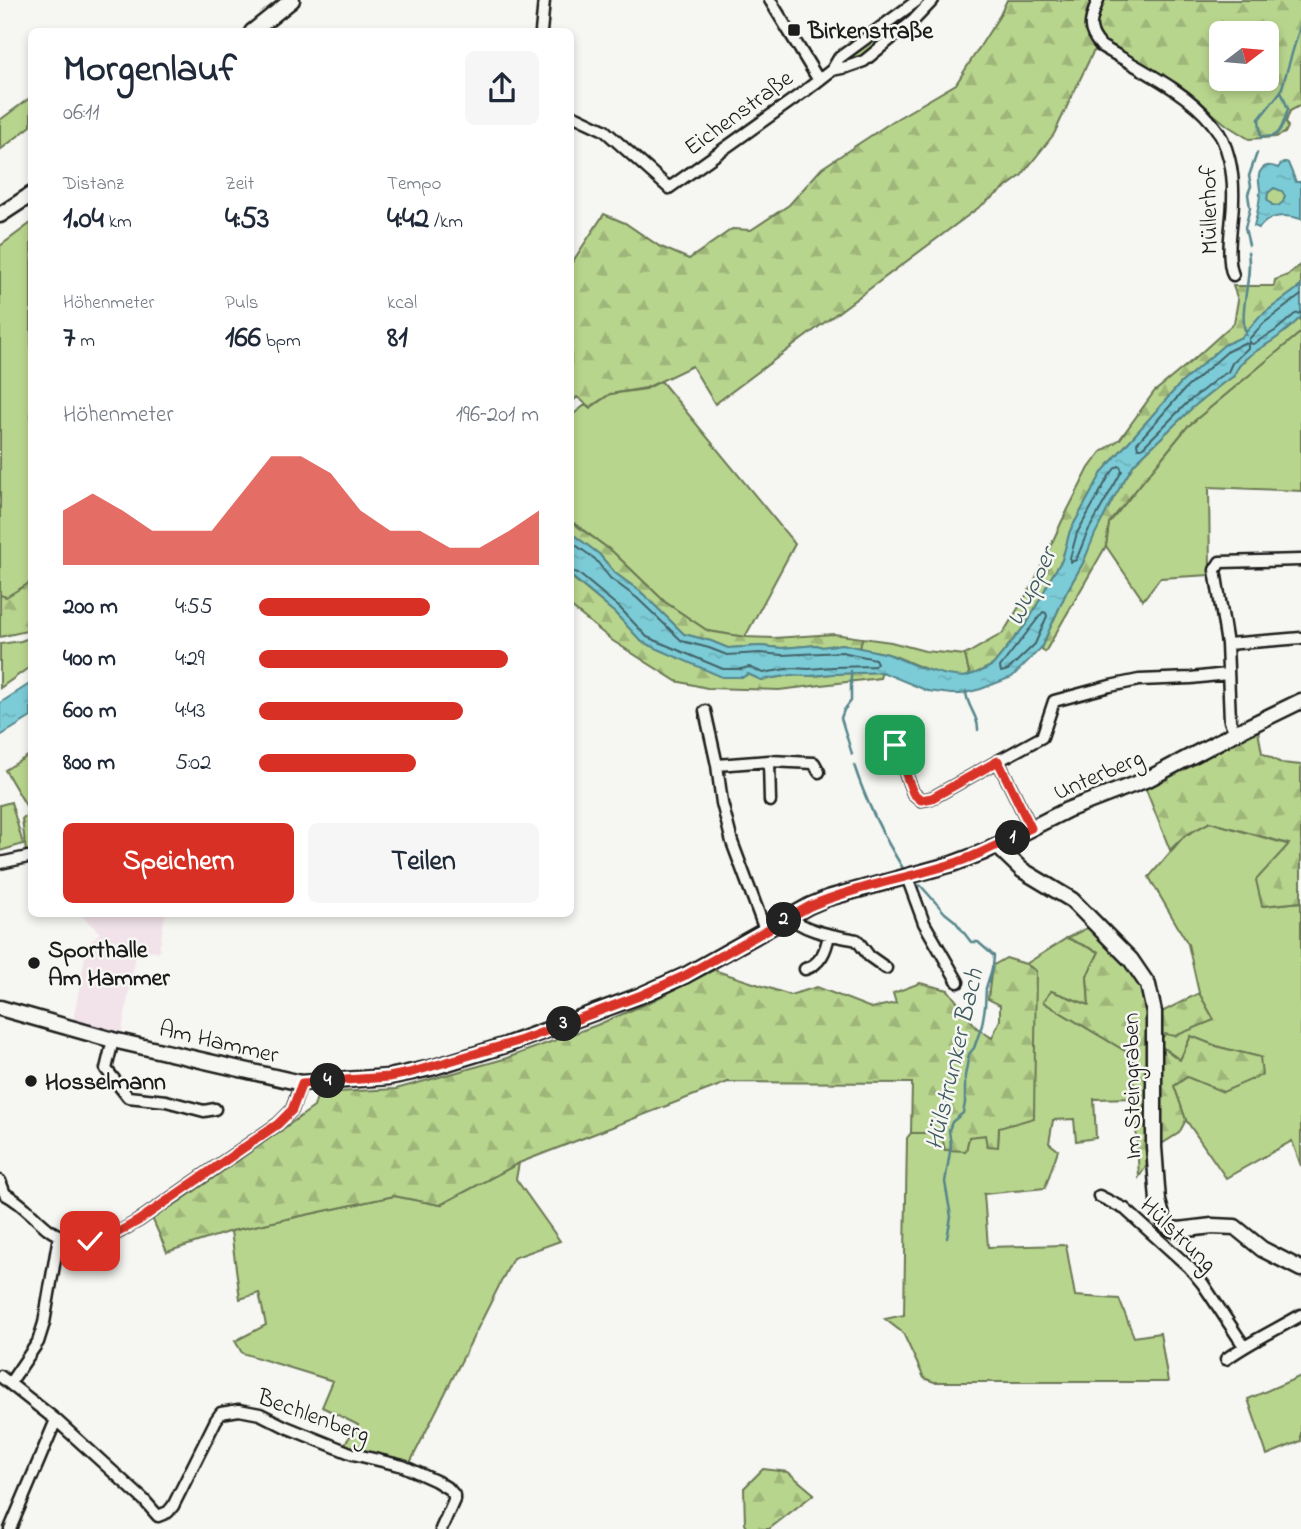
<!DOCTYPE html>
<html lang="de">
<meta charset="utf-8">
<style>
:root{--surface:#fff;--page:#f6f6f7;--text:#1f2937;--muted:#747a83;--accent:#d93025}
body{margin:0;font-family:"Indie Flower",sans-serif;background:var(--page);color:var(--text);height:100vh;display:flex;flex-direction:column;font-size:26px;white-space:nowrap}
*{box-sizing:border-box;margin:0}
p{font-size:23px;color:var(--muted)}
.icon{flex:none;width:38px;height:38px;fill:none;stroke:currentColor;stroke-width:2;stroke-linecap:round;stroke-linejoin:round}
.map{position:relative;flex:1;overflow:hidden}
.side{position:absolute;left:28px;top:28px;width:546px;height:889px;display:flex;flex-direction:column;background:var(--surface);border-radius:10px;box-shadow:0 4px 10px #0003}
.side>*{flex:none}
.needle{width:46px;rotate:74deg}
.buttons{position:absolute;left:1209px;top:21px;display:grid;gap:14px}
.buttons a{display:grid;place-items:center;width:70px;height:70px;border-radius:10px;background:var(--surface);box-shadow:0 4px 10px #0003;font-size:35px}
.pin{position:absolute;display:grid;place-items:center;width:60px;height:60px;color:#fff;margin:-30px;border-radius:14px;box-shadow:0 4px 10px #0006}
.km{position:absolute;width:35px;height:35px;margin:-18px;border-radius:50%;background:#222;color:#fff;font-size:19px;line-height:35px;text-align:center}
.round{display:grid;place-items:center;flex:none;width:74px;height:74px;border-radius:10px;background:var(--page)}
.head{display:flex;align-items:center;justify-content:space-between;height:119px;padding:0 35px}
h1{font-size:38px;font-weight:700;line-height:52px}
.figures{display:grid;grid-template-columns:repeat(3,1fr);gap:10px;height:119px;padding:7px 35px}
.figures div{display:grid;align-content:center}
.figures b{font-size:30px;font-weight:700}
.figures small{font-size:19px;font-weight:400}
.figures p{font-size:19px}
.chart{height:196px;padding:14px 35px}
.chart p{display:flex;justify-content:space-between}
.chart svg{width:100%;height:126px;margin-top:7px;fill:var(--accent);opacity:.7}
.primary-button{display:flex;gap:14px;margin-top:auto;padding:14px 35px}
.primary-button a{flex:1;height:80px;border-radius:10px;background:var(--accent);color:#fff;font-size:28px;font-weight:700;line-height:80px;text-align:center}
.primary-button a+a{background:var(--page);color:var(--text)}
ul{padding:0 35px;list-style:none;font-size:23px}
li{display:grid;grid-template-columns:112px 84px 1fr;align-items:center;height:52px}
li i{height:18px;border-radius:9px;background:var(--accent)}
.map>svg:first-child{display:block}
</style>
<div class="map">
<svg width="1301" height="1529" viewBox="0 0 1301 1529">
<defs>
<pattern id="forest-firs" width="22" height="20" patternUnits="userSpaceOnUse" patternTransform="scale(1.75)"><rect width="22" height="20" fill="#b8d58d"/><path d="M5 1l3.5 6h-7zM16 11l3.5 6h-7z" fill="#9eb679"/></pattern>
<pattern id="water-ripples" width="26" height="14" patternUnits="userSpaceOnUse" patternTransform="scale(1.75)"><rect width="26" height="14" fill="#7cccd7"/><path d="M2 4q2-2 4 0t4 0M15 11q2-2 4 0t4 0" fill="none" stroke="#6bafb8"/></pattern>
</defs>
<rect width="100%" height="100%" fill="#f6f6f2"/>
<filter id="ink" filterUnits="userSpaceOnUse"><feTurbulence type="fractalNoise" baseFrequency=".0143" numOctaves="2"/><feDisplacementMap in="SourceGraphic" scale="14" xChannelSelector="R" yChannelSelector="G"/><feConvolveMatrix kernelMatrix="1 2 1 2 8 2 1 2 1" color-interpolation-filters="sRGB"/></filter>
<g filter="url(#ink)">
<path fill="#f2e3eb" d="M80 914H165L159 952 137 948 122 1031 105 1030 73 1021 87 945 100 933Z"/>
<path fill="#b8d58d" stroke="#6a7854" stroke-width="2" d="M922 0 929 1 865 56 843 59Z
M31 97V126L0 150V120Z
M31 223V582L6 598 0 595V246Z
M1301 332V491L1209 487 1210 575 1160 578 1143 600 1106 546 1109 523 1187 427Z
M661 381 795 544 745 637 708 631 665 602 613 552 571 521V416L585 405 590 408 610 394 646 389Z
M31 637V666L0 688V644L21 641Z
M862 638 891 642 925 651 965 655 970 676C944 682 912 661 888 654 878 651 869 651 860 648Z
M31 754V807L28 809 5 770Z
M11 802 23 844 0 851V805Z
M31 812V854L26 852 22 819Z
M1210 822 1290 845 1262 906 1301 902V1166L1292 1141 1226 1178 1186 1120 1174 1086 1187 1077 1260 1057 1219 1047 1191 1036 1180 1060 1157 1044 1165 1034 1214 1020 1199 993 1188 944 1149 877 1184 836Z
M1067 938 1099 952 1087 976 1089 1005 1051 991 1043 1002 1132 1055 1134 1098 1094 1099 1096 1138 1076 1141 1074 1119 1053 1120 1049 1143 1058 1150 1045 1188 984 1194 988 1247 1066 1245 1075 1296 1119 1299 1134 1337 1160 1333 1168 1382H934L924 1378 903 1333 885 1319 904 1315 907 1138 911 1133H941L966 1150 969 1136 985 1135 998 1146 999 1128 1036 971 1026 964Z
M519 1163 516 1179 560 1241 513 1258 409 1465 344 1445 358 1425 322 1407 333 1381 242 1353 235 1341 266 1325 259 1293 240 1299 231 1231 394 1196 440 1205Z
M1301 1376V1441L1267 1455 1248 1399Z"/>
<path fill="url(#forest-firs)" stroke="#6a7854" stroke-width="2" fill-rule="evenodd" d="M1007 0H1301V105L1290 111 1286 122 1288 127 1285 133 1276 137 1249 139 1228 126 1174 82 1108 44 1093 52 1054 134 1021 176 715 404 692 366 646 388 610 394 590 407 577 397 571 403V264L604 214 625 223 659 246 689 259 732 229 751 230 789 205 822 168 893 121 956 84 1000 15ZM1222 33H1267V79H1222Z
M1267 197a9 9 0 1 1 18 0a9 9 0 1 1-18 0Z
M1301 264V286L1259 317 1242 337 1224 345 1180 384 1118 454 1103 471 1070 531 1062 560 1052 576 1028 622 993 665 970 676 965 655 1003 633 1033 584 1062 521 1089 468 1101 452 1120 439 1154 392 1194 359 1234 323 1238 300 1233 286H1274L1275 280 1288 275Z
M1301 317V332L1187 427 1109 523 1106 546 1045 652 1041 648 1066 593 1083 563 1094 534 1113 499 1134 464 1192 408 1223 383 1234 376C1240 356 1264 348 1279 336 1287 330 1294 324 1301 317Z
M570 521 613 552 665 602 708 631 745 637 774 638 834 634 862 638 860 648 842 644 822 647 817 645 782 648 760 646 728 648 711 641 684 634 641 592 615 573 599 554 571 533Z
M570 576 615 613 642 642 722 676 743 677 748 674 761 680 792 675 809 676 833 674 882 672 880 678 779 690 707 688 676 681 613 641 571 607Z
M31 582V630L0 637V595L6 597Z
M1258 731 1262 753 1281 763 1301 765V902L1262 906 1256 880 1289 844 1210 822 1184 836 1170 850 1145 787Z
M1091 926 1131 965 1158 1014 1199 993 1214 1020 1175 1036 1165 1034 1158 1044 1180 1060 1191 1036 1219 1047 1260 1057 1262 1075 1223 1092 1187 1077 1174 1086 1186 1120 1179 1133 1160 1145 1139 1177 1132 1055 1043 1002 1051 991 1089 1005 1087 976 1099 952 1067 938Z
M1006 958 1026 964 1036 971 1034 1118 999 1128 998 1147 987 1146 985 1135 969 1137 966 1151 945 1150 941 1133H911L912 1083 728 1082 519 1163 440 1205 394 1196 231 1231 167 1252 152 1218 179 1202 314 1107 318 1093 396 1089 504 1059 597 1025 648 1003 714 970 790 995 817 987 871 1008 896 1003 893 993 920 983 948 990 977 1028 992 1038 1000 1020V1005L988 999 992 966Z
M763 1469 788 1472 814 1494 769 1529H748L745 1524 744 1488Z"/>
<path fill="url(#water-ripples)" stroke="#56868c" stroke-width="2" fill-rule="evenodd" d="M1286 162 1288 163 1296 182H1301V219C1285 214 1270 214 1259 228L1254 226C1257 215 1260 203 1260 191 1260 184 1256 175 1262 169 1267 164 1273 166 1278 168L1281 164ZM1274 188 1282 191 1285 196 1283 202 1278 206 1272 205 1267 199 1268 193Z
M1301 286V317C1294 324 1287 330 1279 336 1264 348 1240 356 1234 376L1223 383 1192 408 1134 464 1113 499 1095 534 1083 563 1066 593 1041 648 1012 677 981 689 961 694H951L928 691 882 672 833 674 809 676 792 675 761 680 748 674 743 677H722L642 642 615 613 571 576V533L599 554 615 573 641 592 684 634 711 641 728 648 760 646 782 648 817 645 822 647 842 644 860 648 888 654 921 668 947 675 964 677 982 671 993 665 1028 622 1052 576 1062 560 1070 531 1103 471 1180 384 1224 345 1242 337 1259 317Z
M31 683V717L0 736V703Z"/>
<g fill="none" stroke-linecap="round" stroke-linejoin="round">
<path stroke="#426267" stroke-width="2" d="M1301 295 1264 323 1249 339V343L1253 344 1275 331 1295 314 1301 313
M1244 343 1248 344V348L1232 363 1228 372 1219 377 1187 403 1142 448H1138L1137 443 1185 389 1228 351Z
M1120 466 1122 471 1088 531 1076 560 1071 562 1070 558 1077 533 1109 476 1116 467Z
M570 541 595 559 610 578 637 598 682 641 709 648 727 655 760 653 782 655 842 652 875 659 877 663 874 666 833 667 809 669 792 668 763 673 749 667 741 669H723L647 637 620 608 578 573 570 571
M1043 612 1046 613 1047 616 1035 644 1008 670 1001 672 1000 667Z"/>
<path stroke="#56868c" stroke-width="2.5" d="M1261 136C1265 136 1269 137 1273 136 1282 133 1285 117 1288 109L1281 91 1301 23
M1261 138 1259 119 1281 91
M1249 245 1245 228 1250 208 1248 194 1251 186 1249 176 1257 153
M1246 335C1238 310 1253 278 1248 252
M851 671V701L844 710 841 718 852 754
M966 691C966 706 979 716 978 730
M854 765C866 802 883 836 904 870
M913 884 921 886 945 913 955 921 971 942H978L994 956 993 966 986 988 985 1007 982 1025 974 1048 969 1054 965 1076V1103L963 1113 952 1122 949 1130 951 1146 945 1182 951 1217 947 1238"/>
<g stroke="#1c1c1c" stroke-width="15">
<path id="street" d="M770 0 818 79
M1098 0C1091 20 1085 28 1101 46 1136 67 1187 91 1212 123 1229 143 1234 174 1233 200 1233 221 1225 255 1233 275
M541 32 544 0
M832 70 839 58 918 0
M570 114 604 130 669 188 805 91 832 70 847 67 864 61 914 20 933 0
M1227 644 1301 638
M705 711 717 765
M1235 733 1230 721 1227 644 1215 570 1220 562 1301 560
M895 745 913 793 921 800 932 798 998 761 1031 828
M769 761 770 801
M998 761 1042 737 1054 701 1110 686 1139 680 1191 678 1227 674
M0 863 28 857
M907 877 924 923 958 982
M790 916C803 932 838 936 857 940L869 956 886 968
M765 930 732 842 722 803 717 765 769 761 814 763 819 772
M805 969C821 964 826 950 829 935
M113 1040 106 1069 128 1097 166 1101 204 1111 215 1109
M0 1181 5 1194
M5 1194C24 1204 31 1215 47 1228 61 1240 86 1244 104 1239 116 1235 127 1227 138 1221L278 1124 292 1110 301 1083
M1099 1196 1125 1209 1189 1267 1203 1284 1244 1346
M1226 1359C1249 1342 1276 1330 1301 1315
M0 1376 56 1420 144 1500 158 1516 168 1512 173 1506 216 1420 221 1413 239 1410 260 1414 286 1427 353 1454 403 1466 436 1481 449 1489 454 1495V1500L441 1529
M10 1383 38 1342 44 1323 59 1236
M10 1529 56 1420"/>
</g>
<g stroke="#1c1c1c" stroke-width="19">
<path id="secondary" d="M252 32 292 0
M0 215 32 194
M997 846 1022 870 1072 900 1131 960 1148 985 1154 1012V1147L1158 1201 1163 1219 1166 1225 1172 1229 1179 1230 1212 1226 1235 1227 1262 1249 1301 1269
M0 1008 113 1040 301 1083 389 1077 431 1068 506 1045 639 996 686 975 809 906 828 898 952 864 984 852 1067 810 1148 779 1235 733 1301 701"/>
</g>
<use href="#street" stroke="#f6f6f2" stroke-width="10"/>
<use href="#secondary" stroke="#f6f6f2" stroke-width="14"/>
</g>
</g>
<g fill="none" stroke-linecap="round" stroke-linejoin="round" filter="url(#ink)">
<g stroke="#fff" stroke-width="14">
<path id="route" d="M90 1241C109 1239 122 1230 138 1221L278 1124 292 1110 302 1083 389 1077 409 1073 522 1040 639 996 686 975 810 906C855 887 904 879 952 864 980 855 1005 841 1031 828L998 761 932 798 921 800 913 793 895 745"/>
</g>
<use href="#route" stroke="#d93025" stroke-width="9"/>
</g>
<g fill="#1c1c1c" stroke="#f6f6f2" stroke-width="2.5">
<rect x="787" y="23" width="14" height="14" rx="3.5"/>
<circle cx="34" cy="963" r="7"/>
<circle cx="31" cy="1081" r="7"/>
</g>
<g text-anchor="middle" stroke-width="5" stroke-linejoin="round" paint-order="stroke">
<g font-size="24" font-weight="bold" fill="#1c1c1c" stroke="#f6f6f2" text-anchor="start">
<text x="808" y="38">Birkenstraße</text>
<text x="48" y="957">Sporthalle<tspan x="48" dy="28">Am Hammer</tspan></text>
<text x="45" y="1089">Hosselmann</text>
</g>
<g font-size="24" fill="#1c1c1c" stroke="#f6f6f2">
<text transform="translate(738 112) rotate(-36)" y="8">Eichenstraße</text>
<text transform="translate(1208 210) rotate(-91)" y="8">Müllerhof</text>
<text transform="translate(1098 774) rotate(-23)" y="8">Unterberg</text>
<text transform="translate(219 1041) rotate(13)" y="8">Am Hammer</text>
<text transform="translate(1131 1086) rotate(-91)" y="8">Im Steingraben</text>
<text transform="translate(1179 1234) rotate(44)" y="8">Hülstrung</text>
<text transform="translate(314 1415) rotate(20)" y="8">Bechlenberg</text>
</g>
<g font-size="26" font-style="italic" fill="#3e5a5d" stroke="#f6f6f2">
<text transform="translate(1030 586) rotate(-64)" y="9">Wupper</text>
<text transform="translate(953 1059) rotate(-77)" y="9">Hülstrunker Bach</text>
</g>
</g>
</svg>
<div class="buttons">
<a><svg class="needle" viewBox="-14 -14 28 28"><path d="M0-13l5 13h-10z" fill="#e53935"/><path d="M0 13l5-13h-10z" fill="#747a83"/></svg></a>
</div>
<div class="pin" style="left:895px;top:745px;background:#1e9e55"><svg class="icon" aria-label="arrive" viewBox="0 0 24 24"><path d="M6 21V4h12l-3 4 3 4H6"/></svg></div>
<div class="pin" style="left:90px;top:1241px;background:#d93025"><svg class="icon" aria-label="check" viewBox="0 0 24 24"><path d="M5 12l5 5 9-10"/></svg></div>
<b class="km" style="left:1013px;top:838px">1</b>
<b class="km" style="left:784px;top:920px">2</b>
<b class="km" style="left:564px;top:1024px">3</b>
<b class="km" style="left:328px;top:1081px">4</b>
<section class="side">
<div class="head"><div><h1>Morgenlauf</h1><p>06:11</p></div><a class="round"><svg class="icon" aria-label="share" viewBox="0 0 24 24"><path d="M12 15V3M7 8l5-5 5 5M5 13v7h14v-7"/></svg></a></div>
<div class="figures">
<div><p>Distanz</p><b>1.04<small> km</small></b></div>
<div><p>Zeit</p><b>4:53</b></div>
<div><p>Tempo</p><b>4:42<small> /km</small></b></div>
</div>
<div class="figures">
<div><p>Höhenmeter</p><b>7<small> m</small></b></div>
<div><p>Puls</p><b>166<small> bpm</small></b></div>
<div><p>kcal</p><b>81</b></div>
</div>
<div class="chart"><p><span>Höhenmeter</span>196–201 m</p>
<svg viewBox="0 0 160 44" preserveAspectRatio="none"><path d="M0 44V25L10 19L20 25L30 32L40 32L50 32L60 19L70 6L80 6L90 12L100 25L110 32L120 32L130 38L140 38L150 32L160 25V44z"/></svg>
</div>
<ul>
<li><b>200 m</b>4:55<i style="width:61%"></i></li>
<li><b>400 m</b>4:29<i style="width:89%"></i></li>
<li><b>600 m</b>4:43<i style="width:73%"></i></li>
<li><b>800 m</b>5:02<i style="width:56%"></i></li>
</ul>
<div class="primary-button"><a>Speichern</a><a>Teilen</a></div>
</section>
</div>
